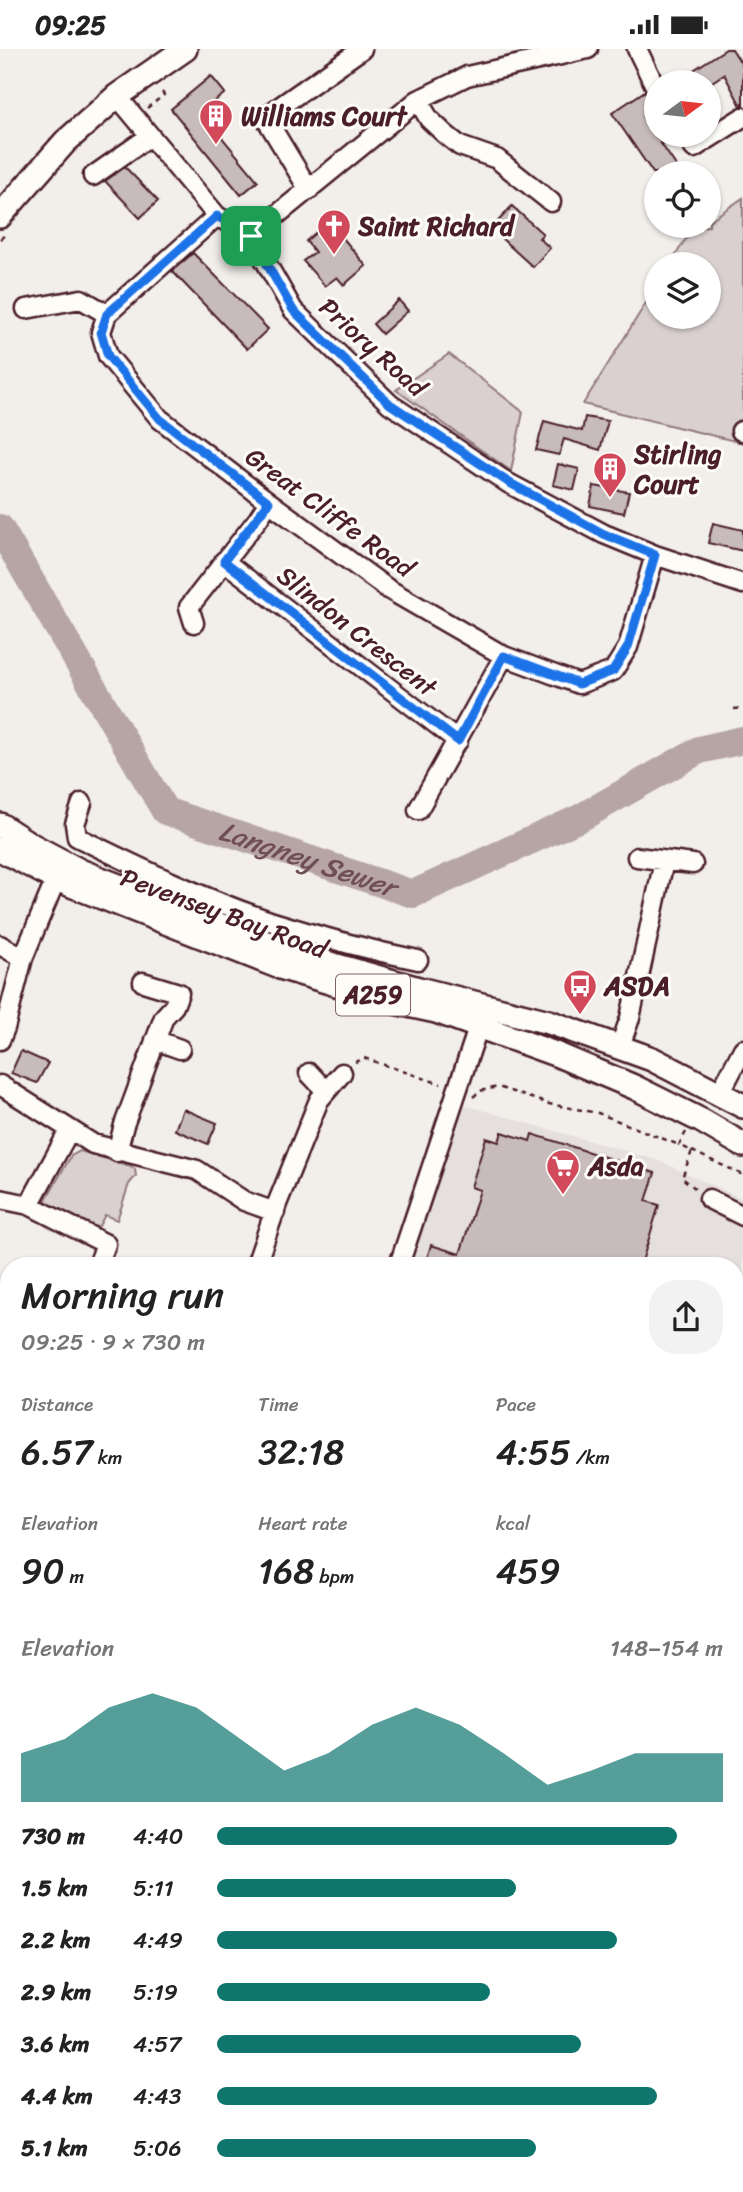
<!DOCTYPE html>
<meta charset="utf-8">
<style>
:root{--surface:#fff;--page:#f2f2f2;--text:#222;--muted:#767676;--accent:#0f766e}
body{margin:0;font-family:Sriracha,sans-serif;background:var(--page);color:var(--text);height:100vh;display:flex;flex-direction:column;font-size:26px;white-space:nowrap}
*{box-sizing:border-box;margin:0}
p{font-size:23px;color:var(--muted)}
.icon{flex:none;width:38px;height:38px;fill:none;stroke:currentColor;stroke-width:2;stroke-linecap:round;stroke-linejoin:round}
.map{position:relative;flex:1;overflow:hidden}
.panel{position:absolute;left:0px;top:1208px;width:744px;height:936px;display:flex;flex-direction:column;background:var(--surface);border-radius:28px 28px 0 0;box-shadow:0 2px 5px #0004}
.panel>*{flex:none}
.needle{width:46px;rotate:75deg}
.tools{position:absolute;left:644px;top:21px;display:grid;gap:14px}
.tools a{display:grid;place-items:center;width:77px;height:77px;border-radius:50%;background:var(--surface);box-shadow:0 2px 5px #0004;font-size:35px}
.pin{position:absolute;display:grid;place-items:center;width:60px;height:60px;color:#fff;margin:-30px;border-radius:14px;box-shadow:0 4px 10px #0006}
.round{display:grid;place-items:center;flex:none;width:74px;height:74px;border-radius:28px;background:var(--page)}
.head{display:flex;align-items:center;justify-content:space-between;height:119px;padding:0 21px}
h1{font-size:38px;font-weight:600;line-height:52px}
.figures{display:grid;grid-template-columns:repeat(3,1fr);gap:10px;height:119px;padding:7px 21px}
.figures div{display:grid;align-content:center}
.figures b{font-size:35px;font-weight:600}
.figures small{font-size:19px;font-weight:400}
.figures p{font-size:19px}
.chart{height:196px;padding:14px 21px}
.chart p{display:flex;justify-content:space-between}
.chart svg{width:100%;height:126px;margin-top:7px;fill:var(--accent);opacity:.7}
ul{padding:0 21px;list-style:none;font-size:23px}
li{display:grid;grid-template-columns:112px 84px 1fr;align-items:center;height:52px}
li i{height:18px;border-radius:9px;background:var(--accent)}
.status{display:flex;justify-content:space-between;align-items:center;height:49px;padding:0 35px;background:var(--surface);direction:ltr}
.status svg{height:19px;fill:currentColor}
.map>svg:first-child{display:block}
</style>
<div class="status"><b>09:25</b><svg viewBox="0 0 49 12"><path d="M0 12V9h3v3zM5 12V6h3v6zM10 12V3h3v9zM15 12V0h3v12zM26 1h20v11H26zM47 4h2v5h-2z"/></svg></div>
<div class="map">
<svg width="743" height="2143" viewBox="0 0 743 2143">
<rect width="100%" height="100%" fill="#f2efeb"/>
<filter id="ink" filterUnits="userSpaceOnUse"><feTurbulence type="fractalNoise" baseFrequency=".0143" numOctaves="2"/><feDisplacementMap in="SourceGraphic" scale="14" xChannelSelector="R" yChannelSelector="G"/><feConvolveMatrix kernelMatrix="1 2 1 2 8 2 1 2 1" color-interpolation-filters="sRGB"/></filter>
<g filter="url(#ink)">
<path fill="#e5dfdd" d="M461 1055 657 1111 743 1150V2016L735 2012V1216H411Z
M202 2135H224L258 2143H200Z
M317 2135H497L492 2143H328L319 2141Z"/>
<path fill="#d9d0cf" stroke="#92787d" stroke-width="2" d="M743 149V394L583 355 656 238V268H709V215H671C680 200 688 177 709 177V172Z
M449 305 523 363 511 422 396 341Z
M80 1102 130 1117 135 1120 136 1127 129 1135 117 1171 105 1166 99 1177 91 1180 48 1157 46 1150 71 1107Z
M743 1839V1897L735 1891V1843Z"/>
<path fill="#b7a5a6" stroke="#8b6f75" stroke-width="2" d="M0 1829 9 1830V1905L0 1903Z
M153 2135H179L177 2143H153Z"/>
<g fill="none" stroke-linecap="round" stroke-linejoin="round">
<path stroke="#b7a5a6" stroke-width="28" id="s1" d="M0 479 165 762 413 845 580 769 699 701 743 691"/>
</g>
<path fill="#c8bbbb" stroke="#4a1f2b" stroke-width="2" d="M726 0H732L743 17V57H741L724 25 712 33H675Z
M211 27 225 44 201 63 258 132 241 146 171 60Z
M645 42 656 62 643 68 681 124H653L612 64Z
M125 118 158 152 140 169 105 132Z
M512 157 543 185 539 189 550 199 533 218 491 180Z
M329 172 366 217 344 236 337 228 325 237 303 212 315 203 306 192Z
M193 204 268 280 247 300 172 222Z
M399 251 408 262 382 285 373 275Z
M585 368 608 372 600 401 564 390 559 406 536 401 544 372 582 382Z
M558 415 579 420 574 441 553 436Z
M594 437 629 443 624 464 590 457Z
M713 474 743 481V502L708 494Z
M21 1002 48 1014 37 1034 11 1024Z
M183 1060 217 1074 208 1095 175 1081Z
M502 1083 530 1092 532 1085 655 1124 646 1152 659 1156 641 1216H425L431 1196 460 1205 480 1141 471 1138 486 1089 499 1093Z"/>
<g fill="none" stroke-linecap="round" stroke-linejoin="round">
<g stroke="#4a1f2b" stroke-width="23">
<path id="minor" d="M637 0 656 39
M117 47 217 167 251 187 293 261 390 355 508 434 604 485 655 506 743 535
M418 51 429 70 445 85 460 97 497 110 551 153
M686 86 694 99 743 68
M93 127 150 87
M309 141 265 68 362 0
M217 167 107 265 101 283 108 307 160 370 269 453 388 540 504 607 579 635 613 622 628 598 655 506
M251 187 418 51 467 27 588 0
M26 260 81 250 107 265
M741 382H743
M224 512 458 692
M194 574 189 558 258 470 269 453
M82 754 75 775 77 788C140 819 206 851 273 873 321 888 369 901 418 911
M418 761 504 607
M637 808 693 815
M0 896 23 909
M0 991 5 979 23 909 56 830
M155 991 180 1000
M620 997 630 969 664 812
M309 1024 326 1042
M0 1036 93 1095 197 1121 244 1152 275 1163
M720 1044 743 1000
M69 1082 29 1156 106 1195 98 1216
M117 1103 124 1076 164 968 174 957 179 944 143 933
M0 1150 29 1156
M709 1150 743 1167
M256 1216 277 1155 319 1051 342 1024
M399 1216 479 976
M735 1347 743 1352
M0 1387 9 1391
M735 1479 743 1485
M735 1513 743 1520
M735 1538 743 1545
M0 1610 9 1613
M735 1691 743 1698
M0 1695C9 1705 8 1716 9 1729
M735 1839 743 1834
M0 1981 9 1978
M735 2067 743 2069
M0 2081 9 2090
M293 2135 301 2143
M477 2135 486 2143
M551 2143 559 2135"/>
</g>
<g stroke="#4a1f2b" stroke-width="28">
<path id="major" d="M0 167 65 93 117 47 185 0
M0 776 31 796 80 822 247 887 309 909 419 940 549 973 652 1010 743 1057
M0 800 56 830 280 918 399 954 436 962 558 1006 634 1038 702 1072 743 1096"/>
</g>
<path stroke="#4a1f2b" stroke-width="2.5" stroke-dasharray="5 5" stroke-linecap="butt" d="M147 59 164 46 160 40
M0 190 5 186
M734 660 743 659
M355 1013 364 1009 441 1035
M473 1048 480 1042 498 1038 549 1055 598 1064 679 1096
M686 1083 679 1096 692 1102 682 1129 695 1139
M692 1102 743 1126
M0 1506 9 1495
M0 1837 9 1839
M0 1898 9 1900
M0 1909 9 1912
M735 1916 741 1921
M0 1922 9 1916
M140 2143 141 2135
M518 2143 522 2135"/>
<use href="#minor" stroke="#fdfcf7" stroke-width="18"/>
<use href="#major" stroke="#fdfcf7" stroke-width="23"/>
</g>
</g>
<g fill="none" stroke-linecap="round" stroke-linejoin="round" filter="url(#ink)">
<g stroke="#fff" stroke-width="14">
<path id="route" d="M217 167 251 187 293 261 390 355 508 433 604 485 655 506 628 598 613 622 579 635 504 607 458 692 224 512 269 453 160 370 108 307 101 283 107 265Z"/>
</g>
<use href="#route" stroke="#1a73e8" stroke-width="9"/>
</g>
<defs>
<g id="building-pin" transform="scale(1.75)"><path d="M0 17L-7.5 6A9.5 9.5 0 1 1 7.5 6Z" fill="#d1495b" stroke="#fdfcf7"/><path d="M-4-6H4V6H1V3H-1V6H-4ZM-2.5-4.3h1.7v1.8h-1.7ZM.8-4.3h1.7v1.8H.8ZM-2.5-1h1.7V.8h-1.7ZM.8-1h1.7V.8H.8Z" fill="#fff"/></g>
<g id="church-pin" transform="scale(1.75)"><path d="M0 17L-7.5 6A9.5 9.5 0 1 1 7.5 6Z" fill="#d1495b" stroke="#fdfcf7"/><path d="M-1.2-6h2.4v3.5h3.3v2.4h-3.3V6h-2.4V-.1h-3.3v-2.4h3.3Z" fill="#fff"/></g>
<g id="bus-pin" transform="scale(1.75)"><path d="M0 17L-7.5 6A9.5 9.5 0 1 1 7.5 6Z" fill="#d1495b" stroke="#fdfcf7"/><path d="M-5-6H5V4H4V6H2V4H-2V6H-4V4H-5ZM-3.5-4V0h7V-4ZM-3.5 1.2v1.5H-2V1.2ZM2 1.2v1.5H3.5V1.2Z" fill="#fff"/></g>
<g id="supermarket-pin" transform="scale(1.75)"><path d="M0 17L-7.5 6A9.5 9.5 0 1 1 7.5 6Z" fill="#d1495b" stroke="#fdfcf7"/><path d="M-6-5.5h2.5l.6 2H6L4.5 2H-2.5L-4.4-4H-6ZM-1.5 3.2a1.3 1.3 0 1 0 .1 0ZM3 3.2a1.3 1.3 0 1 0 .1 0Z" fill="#fff"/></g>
</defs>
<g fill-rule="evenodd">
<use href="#building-pin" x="216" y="67"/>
<use href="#church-pin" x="334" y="177"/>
<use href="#building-pin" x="610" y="420"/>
<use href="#bus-pin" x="580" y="937"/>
<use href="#supermarket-pin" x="563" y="1117"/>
</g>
<g text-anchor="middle" stroke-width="6" stroke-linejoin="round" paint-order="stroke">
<rect fill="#fdfcf7" stroke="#806168" stroke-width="2" x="336" y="925.5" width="74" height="41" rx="5"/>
<g font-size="24" font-weight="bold" fill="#4a1f2b">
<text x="373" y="954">A259</text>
</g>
<g font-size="26" font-weight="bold" fill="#4a1f2b" stroke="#fdfcf7" text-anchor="start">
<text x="241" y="76">Williams Court</text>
<text x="358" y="186">Saint Richard</text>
<text x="634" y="414">Stirling<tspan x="634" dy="30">Court</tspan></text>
<text x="604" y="946">ASDA</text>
<text x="588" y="1126">Asda</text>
</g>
<g font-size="26" fill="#4a1f2b" stroke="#fdfcf7">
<text transform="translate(373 298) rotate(42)" y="9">Priory Road</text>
<text transform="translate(330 463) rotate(36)" y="9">Great Cliffe Road</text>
<text transform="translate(357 582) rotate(38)" y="9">Slindon Crescent</text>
<text transform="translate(224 864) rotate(20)" y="9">Pevensey Bay Road</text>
</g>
<g font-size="28" font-style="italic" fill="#704e56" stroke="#fdfcf7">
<text dy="10" stroke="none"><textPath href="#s1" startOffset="478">Langney Sewer</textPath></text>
</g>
</g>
</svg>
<div class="tools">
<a><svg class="needle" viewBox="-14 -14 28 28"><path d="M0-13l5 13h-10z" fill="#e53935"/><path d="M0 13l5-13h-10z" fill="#767676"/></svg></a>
<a><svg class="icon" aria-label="locate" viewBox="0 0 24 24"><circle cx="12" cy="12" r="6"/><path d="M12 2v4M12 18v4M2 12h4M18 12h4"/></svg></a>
<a><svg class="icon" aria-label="layers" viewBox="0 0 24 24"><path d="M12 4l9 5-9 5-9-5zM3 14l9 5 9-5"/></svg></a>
</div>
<div class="pin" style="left:251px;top:187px;background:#1e9e55"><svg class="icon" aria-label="arrive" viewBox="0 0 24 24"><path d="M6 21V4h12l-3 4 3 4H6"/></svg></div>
<section class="panel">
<div class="head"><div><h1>Morning run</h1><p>09:25 · 9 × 730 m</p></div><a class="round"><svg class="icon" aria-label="share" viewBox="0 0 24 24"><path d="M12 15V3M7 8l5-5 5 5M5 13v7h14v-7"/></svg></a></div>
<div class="figures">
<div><p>Distance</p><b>6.57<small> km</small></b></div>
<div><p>Time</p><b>32:18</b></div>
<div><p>Pace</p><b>4:55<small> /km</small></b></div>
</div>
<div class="figures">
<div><p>Elevation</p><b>90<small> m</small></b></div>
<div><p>Heart rate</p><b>168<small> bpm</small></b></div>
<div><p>kcal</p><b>459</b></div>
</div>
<div class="chart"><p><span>Elevation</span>148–154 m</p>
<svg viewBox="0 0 160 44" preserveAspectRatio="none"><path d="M0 44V27L10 22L20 11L30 6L40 11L50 22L60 33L70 27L80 17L90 11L100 17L110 27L120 38L130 33L140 27L150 27L160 27V44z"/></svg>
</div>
<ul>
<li><b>730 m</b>4:40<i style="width:91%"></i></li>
<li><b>1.5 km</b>5:11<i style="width:59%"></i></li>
<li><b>2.2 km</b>4:49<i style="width:79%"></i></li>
<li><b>2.9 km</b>5:19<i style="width:54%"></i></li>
<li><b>3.6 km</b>4:57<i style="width:72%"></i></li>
<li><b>4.4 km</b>4:43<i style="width:87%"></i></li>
<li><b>5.1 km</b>5:06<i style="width:63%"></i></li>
</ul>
</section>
</div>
